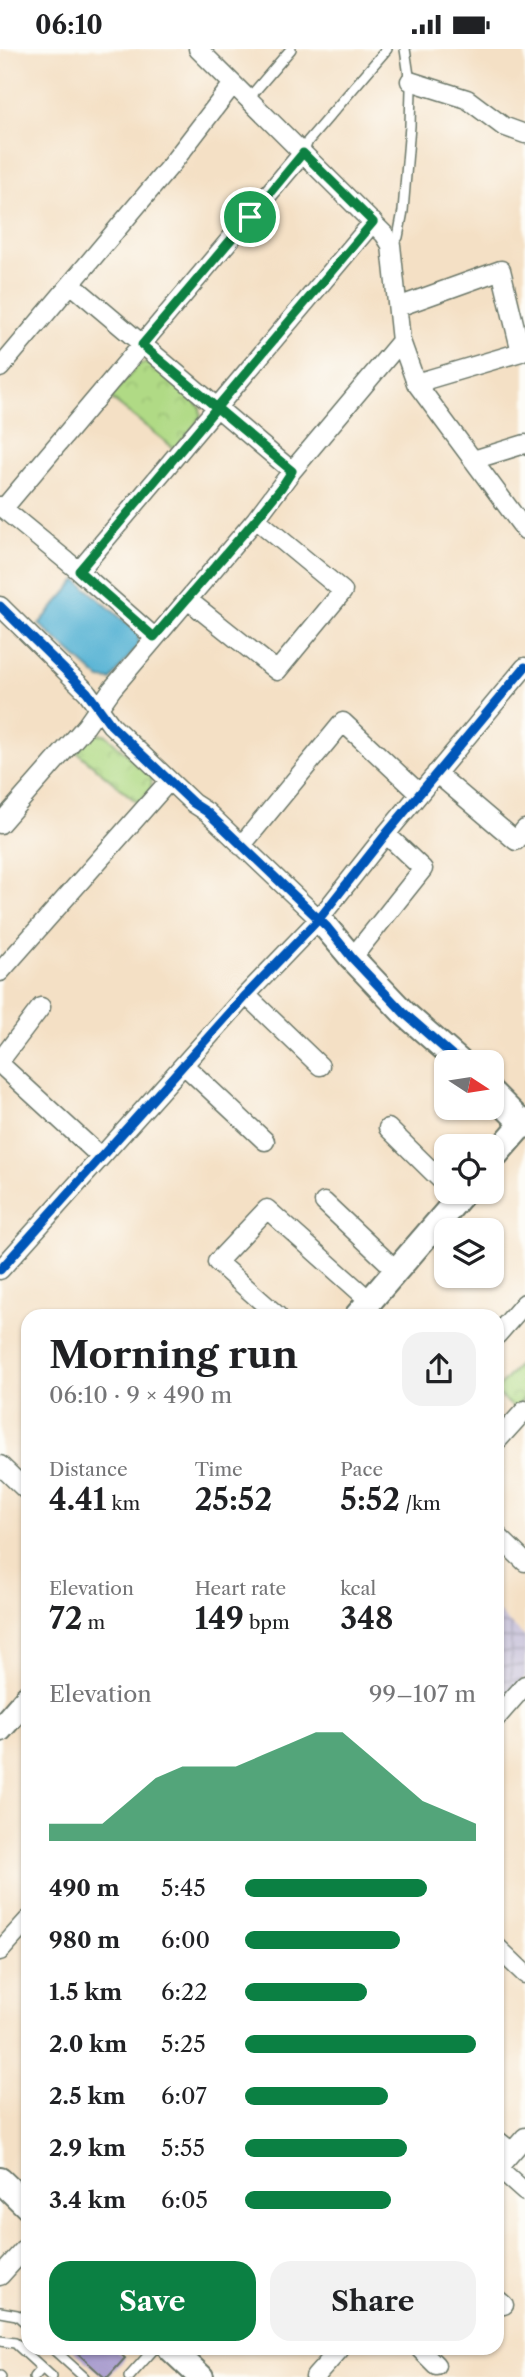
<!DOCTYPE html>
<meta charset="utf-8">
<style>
:root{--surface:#fff;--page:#f2f2f2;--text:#202124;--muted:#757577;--accent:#0b8043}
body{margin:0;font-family:"Libre Caslon Text",serif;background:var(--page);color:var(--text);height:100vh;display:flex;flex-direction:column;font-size:26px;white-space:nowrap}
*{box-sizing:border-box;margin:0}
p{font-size:23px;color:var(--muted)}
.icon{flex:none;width:38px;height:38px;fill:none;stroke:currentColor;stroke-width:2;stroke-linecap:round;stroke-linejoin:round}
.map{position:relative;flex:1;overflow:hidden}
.side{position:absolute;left:21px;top:1260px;width:483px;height:1046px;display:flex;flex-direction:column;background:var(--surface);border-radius:21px;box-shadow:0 2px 5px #0004}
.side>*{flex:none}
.needle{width:46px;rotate:102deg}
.fabs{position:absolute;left:434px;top:1001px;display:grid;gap:14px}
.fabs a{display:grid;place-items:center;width:70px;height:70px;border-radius:14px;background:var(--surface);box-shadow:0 2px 5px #0004;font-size:35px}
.pin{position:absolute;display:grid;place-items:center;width:60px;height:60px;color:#fff;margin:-30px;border:4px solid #fff;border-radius:50%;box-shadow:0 2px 7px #0007}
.round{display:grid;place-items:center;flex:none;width:74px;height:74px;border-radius:21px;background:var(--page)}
.overview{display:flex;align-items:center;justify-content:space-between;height:119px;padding:0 28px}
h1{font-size:38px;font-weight:800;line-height:52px}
.stats{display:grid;grid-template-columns:repeat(3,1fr);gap:10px;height:119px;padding:7px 28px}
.stats div{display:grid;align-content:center}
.stats b{font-size:30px;font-weight:800}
.stats small{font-size:19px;font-weight:400}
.stats p{font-size:19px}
.chart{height:196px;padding:14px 28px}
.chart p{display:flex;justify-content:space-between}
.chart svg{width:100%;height:126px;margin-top:7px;fill:var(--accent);opacity:.7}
.action{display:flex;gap:14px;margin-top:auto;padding:14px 28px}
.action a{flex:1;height:80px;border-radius:21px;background:var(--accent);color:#fff;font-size:28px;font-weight:800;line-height:80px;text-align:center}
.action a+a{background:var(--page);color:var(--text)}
ul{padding:0 28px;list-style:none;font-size:23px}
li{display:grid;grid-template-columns:112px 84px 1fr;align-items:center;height:52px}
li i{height:18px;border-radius:9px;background:var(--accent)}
.status{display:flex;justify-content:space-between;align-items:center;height:49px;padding:0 35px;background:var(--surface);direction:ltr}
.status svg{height:19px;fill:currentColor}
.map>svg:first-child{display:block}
</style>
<div class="status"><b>06:10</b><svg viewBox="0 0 49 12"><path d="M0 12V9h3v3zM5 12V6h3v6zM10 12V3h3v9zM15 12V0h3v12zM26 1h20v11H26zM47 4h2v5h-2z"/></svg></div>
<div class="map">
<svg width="525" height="2328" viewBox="0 0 525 2328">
<defs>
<pattern id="industrial-grid" width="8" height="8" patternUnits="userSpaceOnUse" patternTransform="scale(1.75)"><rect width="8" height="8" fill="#c6c0d9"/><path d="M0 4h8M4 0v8" fill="none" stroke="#a09db1"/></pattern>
<pattern id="park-crowns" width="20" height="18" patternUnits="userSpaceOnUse" patternTransform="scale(1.75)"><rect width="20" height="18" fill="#b0da85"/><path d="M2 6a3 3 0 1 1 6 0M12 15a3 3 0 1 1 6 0" fill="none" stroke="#97bc73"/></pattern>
</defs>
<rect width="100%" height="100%" fill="#fdfcf7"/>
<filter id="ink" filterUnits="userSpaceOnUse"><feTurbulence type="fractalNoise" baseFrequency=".0143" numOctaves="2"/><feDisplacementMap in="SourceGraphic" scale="14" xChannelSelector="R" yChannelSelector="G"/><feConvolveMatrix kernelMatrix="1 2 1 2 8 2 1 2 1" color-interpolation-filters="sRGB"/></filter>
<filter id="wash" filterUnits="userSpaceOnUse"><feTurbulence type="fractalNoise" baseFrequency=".00686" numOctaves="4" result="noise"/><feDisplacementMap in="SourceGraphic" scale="28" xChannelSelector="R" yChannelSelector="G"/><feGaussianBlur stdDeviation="1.57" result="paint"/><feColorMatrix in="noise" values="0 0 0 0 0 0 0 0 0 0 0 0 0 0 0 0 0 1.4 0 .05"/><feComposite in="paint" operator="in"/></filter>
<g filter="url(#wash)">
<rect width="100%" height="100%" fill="#f4e0c5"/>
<path fill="url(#industrial-grid)" d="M497 1562 525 1588V1628L497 1660Z"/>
<path fill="url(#park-crowns)" stroke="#688c5c" stroke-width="2" d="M150 314 200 358 201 369 175 400 110 349 139 315Z
M105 685 152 728 151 740 138 754 77 703 91 686Z
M525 1309V1348L515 1360 497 1344V1340Z"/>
<path fill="#56b3d4" stroke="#3a7884" stroke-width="2" d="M77 531 138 584 139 595 111 631 100 630 39 575Z"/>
<g id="blocks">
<path fill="#a89cce" d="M73 2300H115L125 2309 108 2328H104Z"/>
</g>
</g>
<g filter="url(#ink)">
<use href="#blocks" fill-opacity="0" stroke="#6a7667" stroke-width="2"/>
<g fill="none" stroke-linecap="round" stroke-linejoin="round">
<g stroke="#6a7667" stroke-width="12">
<path id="lane" d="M249 49 291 0
M303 104 308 92 387 0
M391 196 398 188 403 162 410 77 411 40 405 0
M0 2263 17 2266 28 2276
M0 2292 15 2294 52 2328
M53 2300 84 2328
M0 2327 1 2328
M34 2328 42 2319
M129 2328 154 2300"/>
</g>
<g stroke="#6a7667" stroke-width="21">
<path id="street" d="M198 0 384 185 391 196 401 292 416 334 525 481
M410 32 467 50 503 77 525 85
M71 235 292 422
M398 258 501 221 521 303 416 334
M0 319 171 116 233 35
M473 411 525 395
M0 457 79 522 154 588
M3 460 303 104
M79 522 373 173
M188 551 277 622 343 542 256 470
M0 557 87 643 111 676 193 754 207 763 319 870
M436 724 516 792 525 780
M0 775 86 677 112 640 256 470 292 422 401 292
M241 797 343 673 419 744
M352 909 423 820 386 785
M0 923 169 732
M246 946 320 1017
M0 1012 41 958
M0 1015 101 1108
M184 1016 265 1092
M388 1079 446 1136
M324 1153 396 1221
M0 1221 246 946 319 870 386 785 525 618
M278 1267 217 1213 267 1160 370 1252
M497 1286 525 1254
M497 1392 525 1361
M0 1416 28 1443
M497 1486 525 1513
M497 1668 525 1636
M497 1898 525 1925
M0 1902 28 1871
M497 2091 512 2103
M498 2119 525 2143
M497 2120 525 2088
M0 2227 28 2196
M497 2250 504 2256
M420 2300 436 2316
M315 2328 340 2300"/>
</g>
<g stroke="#6a7667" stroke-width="28">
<path id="secondary" d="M319 870 352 909 404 964 460 1013
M492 1044 525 1077
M492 1110 525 1072
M357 1267 464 1143
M0 1680 28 1648
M0 2131 28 2158
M171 2300 201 2328"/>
</g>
<use href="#lane" stroke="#fff" stroke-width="9"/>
<use href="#street" stroke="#fff" stroke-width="18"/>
<use href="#secondary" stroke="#fff" stroke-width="24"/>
<g stroke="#fdfcf7" stroke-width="13">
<path id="cycleway" d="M0 557 87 643 111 676 193 754 207 763 327 878 352 909 404 964 460 1013
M0 1221 246 946 319 870 386 785 525 618"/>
</g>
<use href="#cycleway" stroke="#0057b8" stroke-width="9"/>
</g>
</g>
<g fill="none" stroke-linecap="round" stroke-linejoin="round" filter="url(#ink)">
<g stroke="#fff" stroke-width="14">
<path id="route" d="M250 168 142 296 292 422 281 439 256 470 154 588 79 522 373 173 303 104 250 168"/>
</g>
<use href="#route" stroke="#0b8043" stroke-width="9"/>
</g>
</svg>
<div class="fabs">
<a><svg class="needle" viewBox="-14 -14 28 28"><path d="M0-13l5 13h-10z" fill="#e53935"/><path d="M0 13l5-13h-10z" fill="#757577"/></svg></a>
<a><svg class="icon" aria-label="locate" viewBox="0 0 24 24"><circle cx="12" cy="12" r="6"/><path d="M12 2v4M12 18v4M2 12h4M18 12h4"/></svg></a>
<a><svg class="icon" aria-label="layers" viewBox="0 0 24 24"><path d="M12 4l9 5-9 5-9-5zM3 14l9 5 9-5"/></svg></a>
</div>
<div class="pin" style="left:250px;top:168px;background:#1e9e55"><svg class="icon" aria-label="arrive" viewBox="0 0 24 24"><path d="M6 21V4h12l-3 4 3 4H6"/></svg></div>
<section class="side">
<div class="overview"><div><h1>Morning run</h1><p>06:10 · 9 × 490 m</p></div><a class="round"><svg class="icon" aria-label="share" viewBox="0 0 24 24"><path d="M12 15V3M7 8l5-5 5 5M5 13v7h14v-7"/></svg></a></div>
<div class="stats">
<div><p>Distance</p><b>4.41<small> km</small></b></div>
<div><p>Time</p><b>25:52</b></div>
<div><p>Pace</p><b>5:52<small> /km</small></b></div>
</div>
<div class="stats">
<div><p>Elevation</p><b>72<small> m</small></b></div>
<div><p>Heart rate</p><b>149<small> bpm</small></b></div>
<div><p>kcal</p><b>348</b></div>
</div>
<div class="chart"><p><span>Elevation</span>99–107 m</p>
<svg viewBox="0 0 160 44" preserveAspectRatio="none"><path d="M0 44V38L10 38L20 38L30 30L40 22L50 18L60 18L70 18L80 14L90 10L100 6L110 6L120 14L130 22L140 30L150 34L160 38V44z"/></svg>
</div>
<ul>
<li><b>490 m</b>5:45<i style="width:79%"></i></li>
<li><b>980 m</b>6:00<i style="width:67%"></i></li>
<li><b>1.5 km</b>6:22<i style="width:53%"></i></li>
<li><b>2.0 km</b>5:25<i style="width:100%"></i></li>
<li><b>2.5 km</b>6:07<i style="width:62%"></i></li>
<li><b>2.9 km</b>5:55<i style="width:70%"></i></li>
<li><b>3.4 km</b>6:05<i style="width:63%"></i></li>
</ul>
<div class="action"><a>Save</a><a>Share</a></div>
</section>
</div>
